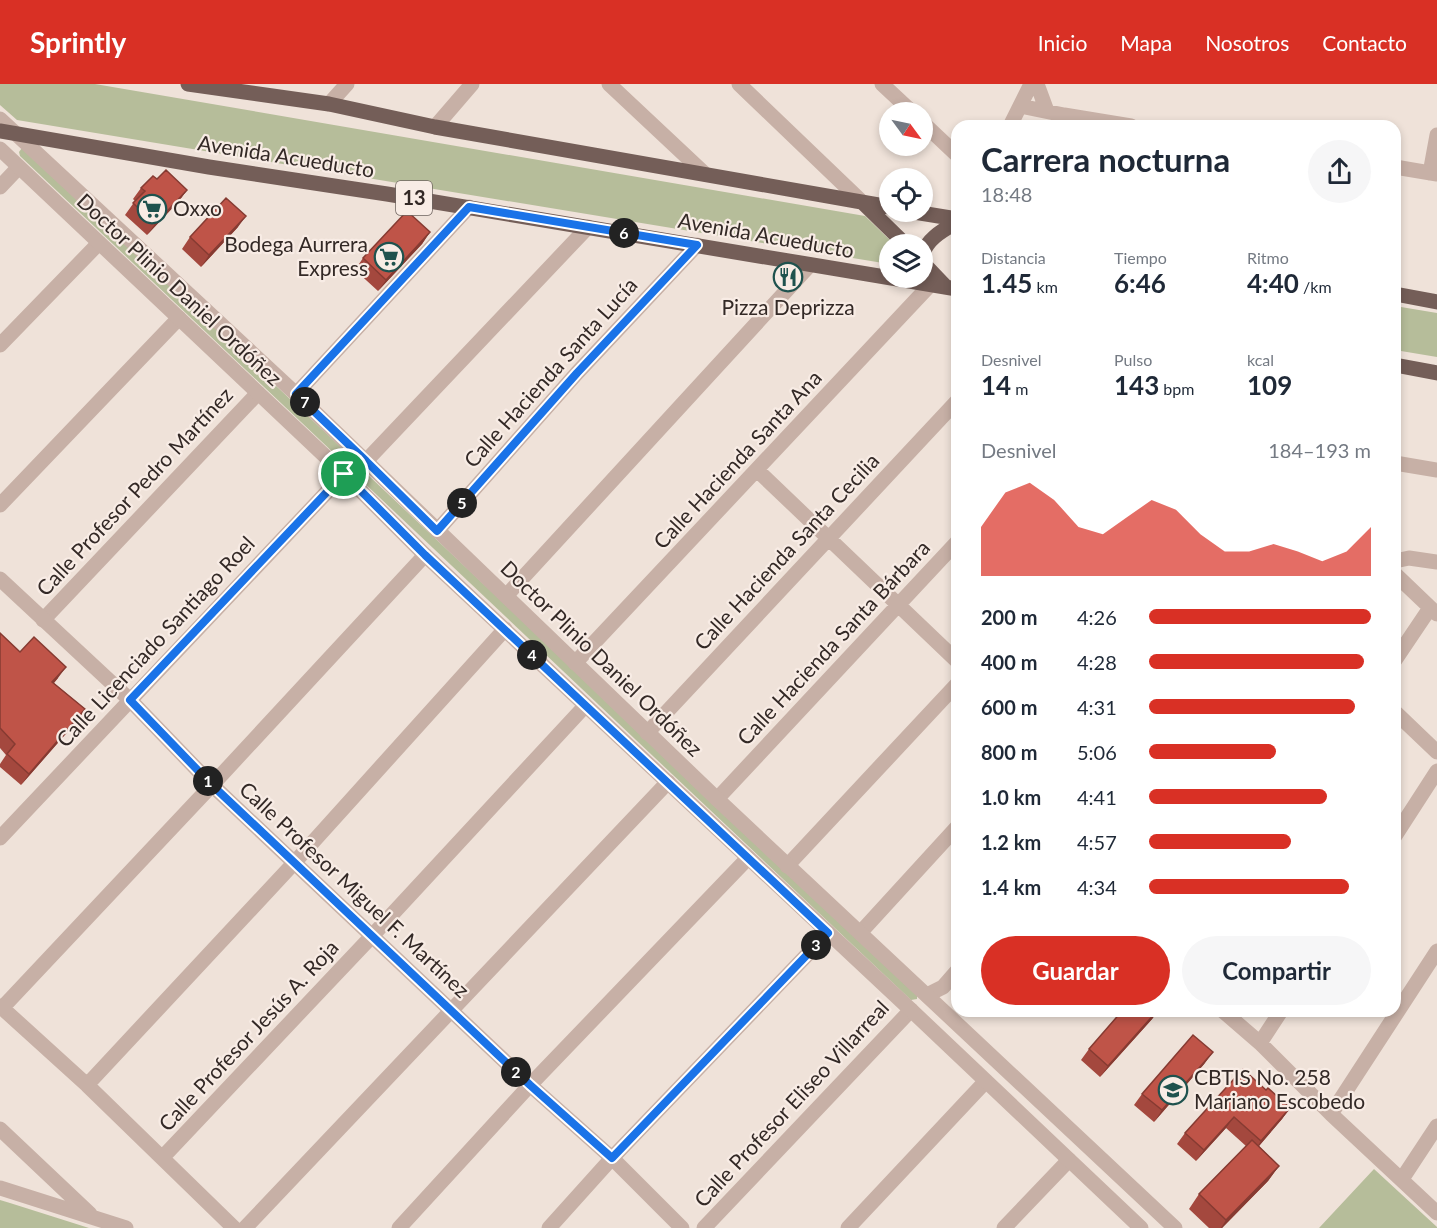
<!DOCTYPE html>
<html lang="es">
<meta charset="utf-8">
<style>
:root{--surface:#fff;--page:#f6f6f7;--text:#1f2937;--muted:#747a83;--accent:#d93025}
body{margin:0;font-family:Lato,sans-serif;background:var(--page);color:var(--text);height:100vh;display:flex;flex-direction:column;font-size:22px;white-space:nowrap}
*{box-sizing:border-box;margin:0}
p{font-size:20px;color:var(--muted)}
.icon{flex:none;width:33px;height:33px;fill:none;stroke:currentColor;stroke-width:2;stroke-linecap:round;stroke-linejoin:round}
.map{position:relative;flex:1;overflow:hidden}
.details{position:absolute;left:951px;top:36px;width:450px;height:897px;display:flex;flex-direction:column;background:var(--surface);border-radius:18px;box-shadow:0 3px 9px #0003}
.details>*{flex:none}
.needle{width:39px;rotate:123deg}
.buttons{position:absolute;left:879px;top:18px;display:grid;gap:12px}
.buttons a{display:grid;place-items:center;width:54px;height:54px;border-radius:50%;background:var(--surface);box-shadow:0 3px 9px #0003;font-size:30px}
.pin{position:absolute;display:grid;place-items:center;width:51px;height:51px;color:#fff;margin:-26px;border:3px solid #fff;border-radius:50%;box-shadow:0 2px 6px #0007}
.km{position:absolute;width:30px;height:30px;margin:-15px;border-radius:50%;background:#222;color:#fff;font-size:16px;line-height:30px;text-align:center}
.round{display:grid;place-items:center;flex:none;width:63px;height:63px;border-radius:32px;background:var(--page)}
.summary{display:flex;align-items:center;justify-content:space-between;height:102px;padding:0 30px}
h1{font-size:33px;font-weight:700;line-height:45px}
.figures{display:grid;grid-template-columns:repeat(3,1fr);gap:9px;height:102px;padding:6px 30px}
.figures div{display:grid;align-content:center}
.figures b{font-size:26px;font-weight:700}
.figures small{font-size:16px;font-weight:400}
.figures p{font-size:16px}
.chart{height:168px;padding:12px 30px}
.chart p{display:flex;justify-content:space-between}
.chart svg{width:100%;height:108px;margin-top:6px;fill:var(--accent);opacity:.7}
.primary-button{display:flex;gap:12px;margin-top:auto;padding:12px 30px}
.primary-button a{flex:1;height:69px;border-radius:36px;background:var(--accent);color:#fff;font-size:24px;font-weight:700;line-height:69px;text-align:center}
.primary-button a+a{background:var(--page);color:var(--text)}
ul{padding:0 30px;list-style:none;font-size:20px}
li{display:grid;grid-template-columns:96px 72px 1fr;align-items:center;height:45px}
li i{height:15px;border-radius:8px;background:var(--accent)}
header{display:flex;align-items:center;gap:36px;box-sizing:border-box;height:84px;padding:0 30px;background:var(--accent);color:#fff}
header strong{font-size:28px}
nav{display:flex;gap:33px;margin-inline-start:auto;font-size:21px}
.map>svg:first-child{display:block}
</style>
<header>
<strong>Sprintly</strong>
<nav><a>Inicio</a><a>Mapa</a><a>Nosotros</a><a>Contacto</a></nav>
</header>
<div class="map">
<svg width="1437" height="1144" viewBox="0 0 1437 1144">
<rect width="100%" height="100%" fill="#efe2d9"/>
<path fill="#b6bd9a" d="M0 0H95L865 132 894 160H890L889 180 17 36 0 21Z
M22 64 26 65 346 368V373L343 375 339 374 20 72 19 68Z
M1395 222 1437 229V273L1395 266Z
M362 390H367L917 909V915L911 916 361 396Z
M1374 1085 1437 1143V1144H1319Z
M0 1116 10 1119 89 1144H0Z"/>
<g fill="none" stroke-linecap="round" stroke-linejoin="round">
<path stroke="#c7b0a6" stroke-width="15" d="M609 0 705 90
M739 0 862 118
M882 0 912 28
M1037 0 1047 27
M329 20 347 0
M1020 22 1064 31 1131 42
M922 38 957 71
M1010 42 1031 0
M435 43 472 0
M1395 83 1437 90
M1430 89 1437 51
M0 103 18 84
M0 261 99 159
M296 310 469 123
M366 377 588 143
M1395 379 1437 386
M757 386 957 577
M0 421 179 234
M437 447 577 289 697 161
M1395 477 1409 474 1437 478
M1395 490 1437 530
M506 512 810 181
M43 536 258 309
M1395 576 1430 524
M575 579 931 200
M1395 628 1437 668
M647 649 957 317
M717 715 957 458
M1395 752 1437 687
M0 754 344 390
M787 782 957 600
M860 849 957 743
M927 911 943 903 957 887
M0 922 87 1001 234 1144
M2 924 212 701 425 471
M1223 927 1260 959 1331 1030 1437 1129
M1260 959 1281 927
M87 1001 294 779 505 545
M1331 1030 1437 867
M0 1045 90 1130
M162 1074 372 852 585 622
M1402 1095 1437 1042
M0 1104 126 1144
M245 1144 668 698
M399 1144 530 1001 748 774
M549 1144 612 1074 828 849
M704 1144 911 926
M848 1144 985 998
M1004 1144 1069 1076"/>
<path stroke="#c7b0a6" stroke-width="15" d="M0 35 296 310 717 715 1175 1144
M0 65 344 390 425 471 911 926 1141 1144
M0 495 130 616 212 701 530 1001 612 1074 682 1144"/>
<path stroke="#745e58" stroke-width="15" d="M188 0 329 20 435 43 890 123
M0 47 209 83 387 110 957 205
M862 118 905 160
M914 128 957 135
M922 171C928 154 942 147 957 138
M922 171 924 180 946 203
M1395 210 1437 218
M1395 281 1437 289"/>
</g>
<path fill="#a4483e" d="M141 104 187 106 179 117 147 151 125 131 135 117 133 115Z
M238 143 201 183 182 165 190 153Z
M430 148 422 160 378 207 355 186 363 174Z
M0 549 20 568 58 594 54 599 85 625 77 637 21 701 0 683V680L6 671 0 664Z
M1153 934 1100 993 1081 976 1089 965Z
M1205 979 1154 1038 1134 1021 1142 1010Z
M1266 1006 1290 1024 1282 1035 1259 1062 1279 1082 1268 1097 1222 1144H1209L1189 1125 1199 1110 1246 1062 1226 1044 1196 1077 1177 1060 1185 1049Z"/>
<path fill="#863b32" d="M187 106 179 117 147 151 155 140Z
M246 132 238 143 201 183 209 171Z
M430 148 422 160 378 207 386 196Z
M66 583 58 594 45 609 52 598Z
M85 625 77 637 21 701 29 690Z
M1157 927H1158L1153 934 1100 993 1108 982Z
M1213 968 1205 979 1154 1038 1162 1026Z
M1290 1024 1282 1035 1253 1069 1261 1057Z
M1234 1033 1226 1044 1196 1077 1204 1066Z
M1279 1082 1268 1097 1222 1144H1221L1226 1136Z"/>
<path fill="#bf5448" stroke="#863b32" stroke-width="1.5" d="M166 86 187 106 155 140 133 119 145 107 141 104 153 92 157 95Z
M226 114 246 132 209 171 190 153Z
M407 127 430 148 386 196 363 174Z
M0 549 20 568 34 553 66 583 52 598 85 625 29 690 7 670 15 660 0 644Z
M1122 927H1157L1108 982 1089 965Z
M1193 951 1213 968 1162 1026 1142 1010Z
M1243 985 1266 1006 1268 1004 1290 1024 1261 1057 1234 1033 1204 1066 1185 1049Z
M1252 1056 1279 1082 1226 1136 1199 1110Z"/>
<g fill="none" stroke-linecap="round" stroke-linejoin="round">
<g stroke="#fff" stroke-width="12">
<path id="route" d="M344 390 130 616 212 701 530 1001 612 1074 828 849 425 471 344 390 366 377 437 447 577 289 697 161 469 123 296 310 366 377 344 390"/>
</g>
<use href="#route" stroke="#1a73e8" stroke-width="8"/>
</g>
<defs>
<g id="supermarket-ring" transform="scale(1.5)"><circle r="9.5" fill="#f8ece5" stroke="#1f524e" stroke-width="1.5"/><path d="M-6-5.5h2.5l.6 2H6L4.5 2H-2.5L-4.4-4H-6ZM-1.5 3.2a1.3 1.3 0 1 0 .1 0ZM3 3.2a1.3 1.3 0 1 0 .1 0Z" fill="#1f524e"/></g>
<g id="restaurant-ring" transform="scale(1.5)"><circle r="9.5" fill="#f8ece5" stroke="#1f524e" stroke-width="1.5"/><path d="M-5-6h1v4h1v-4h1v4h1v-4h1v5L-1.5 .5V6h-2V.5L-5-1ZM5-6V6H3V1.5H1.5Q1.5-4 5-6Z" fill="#1f524e"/></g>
<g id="university-ring" transform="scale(1.5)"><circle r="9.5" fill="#f8ece5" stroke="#1f524e" stroke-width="1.5"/><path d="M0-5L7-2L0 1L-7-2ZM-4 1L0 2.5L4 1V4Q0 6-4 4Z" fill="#1f524e"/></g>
</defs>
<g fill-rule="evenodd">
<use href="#supermarket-ring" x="152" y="125"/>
<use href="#supermarket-ring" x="389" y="173"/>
<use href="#restaurant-ring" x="788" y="193"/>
<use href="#university-ring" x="1173" y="1006"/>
</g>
<g text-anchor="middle" stroke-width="4.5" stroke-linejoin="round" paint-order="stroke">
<rect fill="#f8ece5" stroke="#6e645f" stroke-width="1.5" x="396" y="97" width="36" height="34" rx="4.5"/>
<g font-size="20" font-weight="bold" fill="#332926">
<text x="414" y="121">13</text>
</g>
<g font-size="21" fill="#332926" stroke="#f8ece5">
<text transform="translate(286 73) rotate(9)" y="7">Avenida Acueducto</text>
<text transform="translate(766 152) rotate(10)" y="7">Avenida Acueducto</text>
<text transform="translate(179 206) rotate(43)" y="7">Doctor Plinio Daniel Ordóñez</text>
<text transform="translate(551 289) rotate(-48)" y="7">Calle Hacienda Santa Lucía</text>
<text transform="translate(738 376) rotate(-47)" y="7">Calle Hacienda Santa Ana</text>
<text transform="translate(135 408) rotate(-47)" y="7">Calle Profesor Pedro Martínez</text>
<text transform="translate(787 468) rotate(-47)" y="7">Calle Hacienda Santa Cecilia</text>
<text transform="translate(156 558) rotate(-47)" y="7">Calle Licenciado Santiago Roel</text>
<text transform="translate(834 559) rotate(-47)" y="7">Calle Hacienda Santa Bárbara</text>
<text transform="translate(601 575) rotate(44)" y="7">Doctor Plinio Daniel Ordóñez</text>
<text transform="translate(354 806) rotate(43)" y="7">Calle Profesor Miguel F. Martínez</text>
<text transform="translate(249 952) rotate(-47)" y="7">Calle Profesor Jesús A. Roja</text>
<text transform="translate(792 1020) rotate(-47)" y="7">Calle Profesor Eliseo Villarreal</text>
</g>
<g font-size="21" fill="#332926" stroke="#f8ece5" text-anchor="start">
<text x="173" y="132">Oxxo</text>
<text x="368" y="168" text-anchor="end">Bodega Aurrera<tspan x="368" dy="24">Express</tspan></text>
<text x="788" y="231" text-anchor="middle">Pizza Deprizza</text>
<text x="1194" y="1001">CBTIS No. 258<tspan x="1194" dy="24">Mariano Escobedo</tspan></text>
</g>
</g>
</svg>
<div class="buttons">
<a><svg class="needle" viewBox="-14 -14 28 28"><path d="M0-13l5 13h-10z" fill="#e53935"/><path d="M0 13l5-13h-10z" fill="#747a83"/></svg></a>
<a><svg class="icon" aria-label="locate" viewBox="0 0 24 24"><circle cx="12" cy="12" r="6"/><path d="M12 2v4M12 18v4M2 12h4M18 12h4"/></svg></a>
<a><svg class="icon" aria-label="layers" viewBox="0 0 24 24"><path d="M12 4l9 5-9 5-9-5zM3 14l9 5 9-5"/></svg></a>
</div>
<div class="pin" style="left:344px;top:390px;background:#1e9e55"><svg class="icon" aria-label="arrive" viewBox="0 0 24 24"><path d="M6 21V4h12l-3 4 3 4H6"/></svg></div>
<b class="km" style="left:208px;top:697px">1</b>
<b class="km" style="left:516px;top:988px">2</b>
<b class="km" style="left:816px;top:861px">3</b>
<b class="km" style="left:532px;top:571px">4</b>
<b class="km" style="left:462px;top:419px">5</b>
<b class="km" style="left:624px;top:149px">6</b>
<b class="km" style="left:305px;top:318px">7</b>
<section class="details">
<div class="summary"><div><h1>Carrera nocturna</h1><p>18:48</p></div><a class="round"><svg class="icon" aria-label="share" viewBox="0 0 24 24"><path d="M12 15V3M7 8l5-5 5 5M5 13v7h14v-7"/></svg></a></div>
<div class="figures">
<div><p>Distancia</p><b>1.45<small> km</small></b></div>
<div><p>Tiempo</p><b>6:46</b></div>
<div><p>Ritmo</p><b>4:40<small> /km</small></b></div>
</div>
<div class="figures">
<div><p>Desnivel</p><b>14<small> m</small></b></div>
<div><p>Pulso</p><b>143<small> bpm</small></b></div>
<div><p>kcal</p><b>109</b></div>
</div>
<div class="chart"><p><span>Desnivel</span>184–193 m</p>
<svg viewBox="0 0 160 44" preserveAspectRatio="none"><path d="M0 44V24L10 10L20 6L30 13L40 24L50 27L60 20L70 13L80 17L90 27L100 34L110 34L120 31L130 34L140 38L150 34L160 24V44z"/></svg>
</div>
<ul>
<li><b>200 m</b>4:26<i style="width:100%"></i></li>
<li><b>400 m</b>4:28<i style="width:97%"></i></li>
<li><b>600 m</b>4:31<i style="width:93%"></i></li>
<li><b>800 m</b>5:06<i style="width:57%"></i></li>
<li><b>1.0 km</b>4:41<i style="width:80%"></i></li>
<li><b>1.2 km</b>4:57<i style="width:64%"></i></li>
<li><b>1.4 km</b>4:34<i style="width:90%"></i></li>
</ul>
<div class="primary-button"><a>Guardar</a><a>Compartir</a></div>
</section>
</div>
